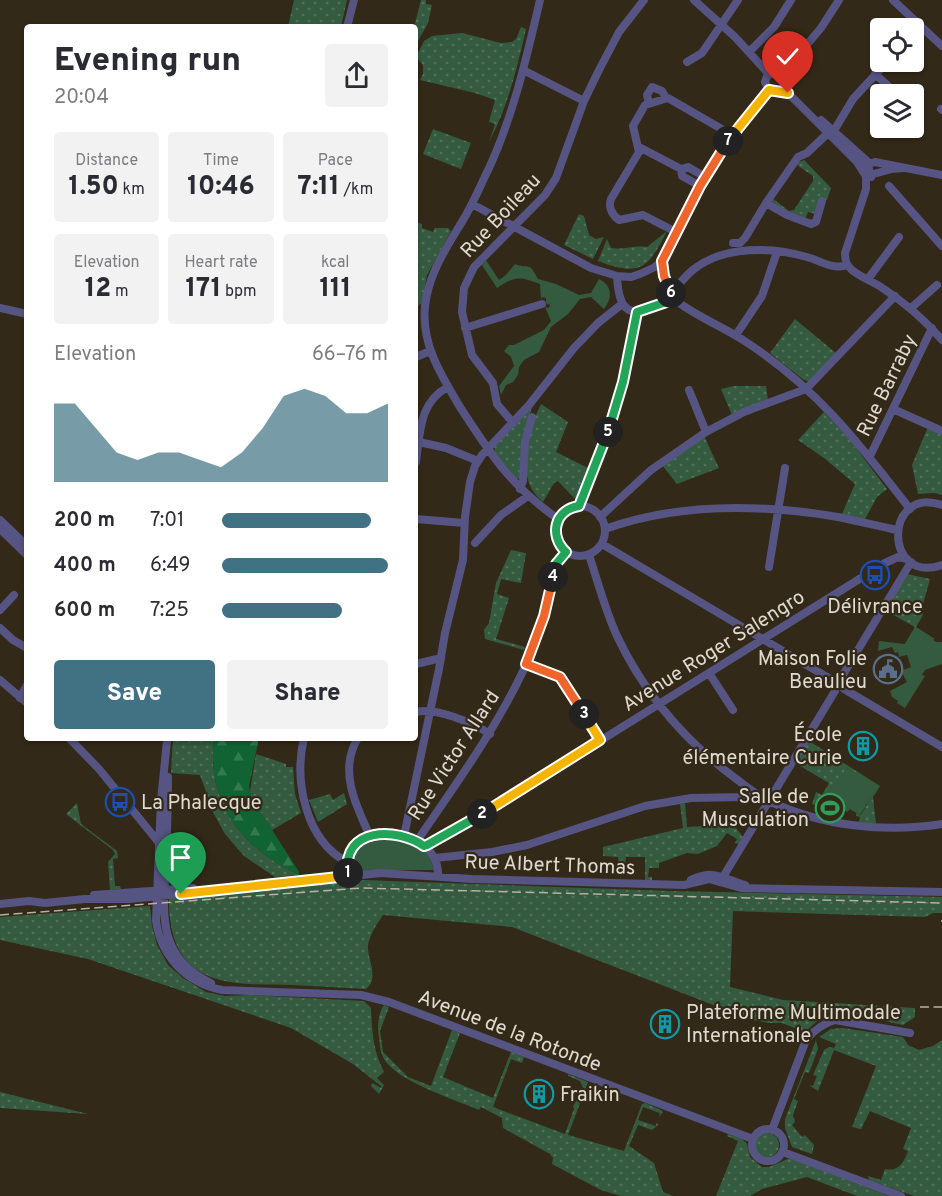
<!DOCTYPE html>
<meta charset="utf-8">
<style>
:root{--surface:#fff;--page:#f2f2f3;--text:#2b2b33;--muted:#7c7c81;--accent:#407284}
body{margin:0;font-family:Overpass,sans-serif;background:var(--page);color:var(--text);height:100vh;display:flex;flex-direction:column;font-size:22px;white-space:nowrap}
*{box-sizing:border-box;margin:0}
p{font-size:20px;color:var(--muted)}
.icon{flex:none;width:33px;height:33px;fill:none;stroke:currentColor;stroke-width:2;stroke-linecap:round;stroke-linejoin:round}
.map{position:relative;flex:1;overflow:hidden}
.details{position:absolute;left:24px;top:24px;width:394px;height:717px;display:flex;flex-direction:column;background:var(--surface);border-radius:6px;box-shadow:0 2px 4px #0004}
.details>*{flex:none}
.buttons{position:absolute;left:870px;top:18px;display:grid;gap:12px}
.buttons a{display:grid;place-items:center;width:54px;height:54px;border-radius:6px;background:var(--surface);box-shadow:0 2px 4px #0004;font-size:30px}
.pin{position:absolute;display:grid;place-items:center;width:51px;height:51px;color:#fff;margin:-62px -26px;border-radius:50% 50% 50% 0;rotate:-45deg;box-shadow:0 0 6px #0007}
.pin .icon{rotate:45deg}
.km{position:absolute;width:30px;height:30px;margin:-15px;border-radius:50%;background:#222;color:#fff;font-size:16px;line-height:30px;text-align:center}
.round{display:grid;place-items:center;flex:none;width:63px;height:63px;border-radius:6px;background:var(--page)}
.head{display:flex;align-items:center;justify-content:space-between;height:102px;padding:0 30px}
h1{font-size:33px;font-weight:800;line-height:45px}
.figures{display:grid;grid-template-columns:repeat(3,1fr);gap:9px;height:102px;padding:6px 30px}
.figures div{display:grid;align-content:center;border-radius:6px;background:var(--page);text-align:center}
.figures b{font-size:26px;font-weight:800}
.figures small{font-size:16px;font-weight:400}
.figures p{font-size:16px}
.chart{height:168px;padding:12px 30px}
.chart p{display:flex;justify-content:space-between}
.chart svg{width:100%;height:108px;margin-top:6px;fill:var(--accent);opacity:.7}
.primary-button{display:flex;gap:12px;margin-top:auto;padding:12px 30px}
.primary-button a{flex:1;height:69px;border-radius:6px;background:var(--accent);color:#fff;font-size:24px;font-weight:800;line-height:69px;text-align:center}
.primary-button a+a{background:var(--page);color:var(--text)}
ul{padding:0 30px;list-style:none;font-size:20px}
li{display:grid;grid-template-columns:96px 72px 1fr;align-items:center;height:45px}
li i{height:15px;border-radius:8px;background:var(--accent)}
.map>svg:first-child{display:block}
</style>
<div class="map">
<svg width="942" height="1196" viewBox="0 0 942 1196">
<defs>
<pattern id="grass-dots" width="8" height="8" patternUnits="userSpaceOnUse" patternTransform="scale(1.5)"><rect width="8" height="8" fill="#345b3f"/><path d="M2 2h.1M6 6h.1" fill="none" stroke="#51725a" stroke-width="1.8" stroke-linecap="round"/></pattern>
<pattern id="forest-firs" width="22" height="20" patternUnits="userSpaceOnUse" patternTransform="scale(1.5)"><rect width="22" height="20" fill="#116334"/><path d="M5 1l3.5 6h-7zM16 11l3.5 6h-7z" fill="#337950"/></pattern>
</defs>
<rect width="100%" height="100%" fill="#332918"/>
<path fill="url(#grass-dots)" d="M294 0H347L341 27H288Z
M421 0H426V4L432 5 428 23 416 45 414 27Z
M521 27 526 29C517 68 508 107 489 142L495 124 489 122 495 100 475 93 420 80 423 74V65L416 57 424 41 432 36 462 33 501 43 512 42 516 39Z
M433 129 471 143 461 169 423 154Z
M804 160 831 188 827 200 820 199 816 214 808 212 805 220 788 213 770 200 772 198 789 211 794 210 813 181V176L797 165 799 162Z
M579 214 584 216 589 235 596 239 604 237 593 259 564 245Z
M416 222 422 224V228L433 232 435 228H448L451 231 427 275 422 303 416 307Z
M667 231C648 269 640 277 598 261L607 239 611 248C624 250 634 245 647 247Z
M795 319 837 354 811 382 804 380 770 353Z
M734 386H766L768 401 732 415 721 389Z
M541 404 568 422 556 452 592 470 579 497 575 499 558 481 554 483 543 502C514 480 527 432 541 404Z
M532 407 526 428 520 478 519 479 515 478 494 453 495 445Z
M824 412 850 440 887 489 877 497 865 519 842 514 855 484 824 458 798 440Z
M928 427 942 433V495L935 493 918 494 912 465Z
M704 436 719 468 677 484 662 465Z
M511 550 526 553 521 583 501 579 497 594 509 598 496 639 525 647 524 650 485 639 484 630 489 623 496 583Z
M907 574 930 579 923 604 919 606 923 615 916 627 935 639 904 652 897 644H905L915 627 886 611Z
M173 738H214C206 803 243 849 299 875L275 877 244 856 225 834 214 814 200 775 171 773Z
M809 741 880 786 873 797 876 824 859 822 860 817 856 816V813L861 815 877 786 830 796 850 809 847 812 839 806 820 802 817 810H815L816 805 812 804 816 792 822 795 829 783 795 763Z
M256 754 286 764V767H293L295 794 301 813 272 830 251 797 250 791Z
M344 793 347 804 318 822 309 800 330 794 333 800Z
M77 803 81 824 117 851 118 858 113 859 115 886H120L121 889 110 890 108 862 115 854 113 850 66 814Z
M685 803 687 827 733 824 743 837 739 844 735 843 737 839 727 833 717 846 698 854 687 853 659 863V868H649L648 877H652V880H645V857H626L625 866H619L618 857 603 856V847L683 828 680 804Z
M363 880 672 891 942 897V913H933L925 917 733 911 730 987 783 1000 915 1008V1017L903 1025C877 1020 840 1006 816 1022 812 1025 809 1029 805 1032L782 1023H769L752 1020 512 927 383 915C377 924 370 934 368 945 367 960 380 978 366 989 342 988 317 986 293 985 242 984 182 990 171 925 169 916 169 907 169 898Z
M150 906 152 926 157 945 168 965 183 978 206 992 225 996 250 995 364 1001 371 1008C372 1031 373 1051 384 1072L377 1078 384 1085 379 1094 371 1086 372 1083 381 1088V1086L353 1064 291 1028 88 959 0 940V917Z
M384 1005 389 1007 380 1031 383 1052 408 1077 431 1086 452 1030 460 1033 443 1077 493 1098 511 1052 524 1057 522 1063 511 1059 493 1107 565 1134 574 1109 573 1106 579 1097 578 1094 583 1088 580 1081 568 1076V1074L588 1082 568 1135 624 1151 642 1104 645 1103 661 1110 663 1112 659 1117 660 1113 643 1107 638 1120 656 1126 657 1122 658 1125 652 1130 638 1125 629 1146 654 1163 663 1192 673 1196H621L601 1190 552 1164 553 1158 550 1154 503 1128 502 1118 481 1107 479 1110C454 1099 398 1082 384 1059 380 1052 380 1045 379 1037 377 1027 378 1013 384 1005Z
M843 1028 903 1037 908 1045 919 1050 933 1046 942 1040V1196H914L869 1180 868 1176 881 1180 885 1169C899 1172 904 1162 908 1151L903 1149 911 1128 870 1111 861 1129 852 1127 876 1066 834 1050 818 1091 809 1085 813 1086 817 1076 813 1075 824 1050 829 1047 834 1048 836 1044 819 1037 831 1029Z
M816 1040 818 1049 809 1073 805 1072 794 1099 798 1101 793 1115 795 1122 792 1125 802 1137 805 1135 814 1145 812 1154 792 1147 785 1128V1119Z
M0 1092 88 1114 0 1108Z
M755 1145a12 12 0 1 1 24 0a12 12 0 1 1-24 0Z
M728 1134 742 1139 747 1144 750 1157 762 1167H769L790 1158 889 1196H857L807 1177 762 1189 750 1196H716L738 1141 727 1136Z"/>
<path fill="url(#forest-firs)" d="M214 738H259L249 786 251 797 299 872V875C243 849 206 803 214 738Z"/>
<path fill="#345b3f" d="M486 260 499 280 506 275 515 264C530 270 528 260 538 279L556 284 579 295 591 293 599 279C612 285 613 298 604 309L591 297 580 299 568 314 551 327 539 352 524 360 519 367 518 375 513 382 506 385 501 395 499 386 514 366 511 357 504 351 509 345H514L544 330 551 321 545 307 549 308 550 305 546 303V298L542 297 541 300 540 284C519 276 515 276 497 288L482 265Z
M915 627 936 642H942V664L925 670 922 675 925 676 905 708 897 703 898 701 892 697 890 691 907 682 901 671 911 667 907 655 899 657 898 652 895 653 892 647 878 651 879 641 905 644Z
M847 767 878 786 860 815 829 797Z
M388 840C410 842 429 845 434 870H378L352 872 350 869C354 846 366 841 388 840Z"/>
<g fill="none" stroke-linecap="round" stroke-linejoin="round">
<path stroke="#565482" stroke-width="8" d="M540 0C527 56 514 113 490 166 482 182 475 199 466 215 449 244 429 271 425 306 421 344 441 375 460 407 491 455 510 485 558 519
M694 0 735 37 769 74
M893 0 942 46
M347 27 354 0
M914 32 920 26
M749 52 774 27 791 0
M687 62 702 53 738 0
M523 70 584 101
M782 74 821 28 839 0
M875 74 897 94
M769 90 765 82 767 76 775 72 782 74
M781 90 787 93 793 98 857 162 866 176 892 169 902 168
M778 91 782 89 785 84 782 74
M649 103 647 95 652 87 662 91 666 98
M941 109 942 110
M821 120 867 161 871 177
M832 134 853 99 887 62
M639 147 681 169
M865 165 875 162 942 175
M866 176V189L845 253C845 260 846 265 852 270 860 277 872 281 881 287 904 302 924 319 942 340
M700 186 682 176 681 169 688 167 705 177
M889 186 942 246
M766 203 787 215 811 224 816 222 822 201
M472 204 591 268 617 276 631 277 640 274 655 267 665 258 680 223 705 177 732 135 769 90
M676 232 643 215 619 220C612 215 608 207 611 199L639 152 633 126 645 105 668 98 732 135
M733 243H740L745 238 766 203 798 157 807 153 828 133
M662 261C664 275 666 289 676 300 686 311 727 329 743 340 815 386 858 442 910 509
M617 276C619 327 641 311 675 299
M868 279 899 237
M671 293C679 285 685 276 694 269 725 245 772 247 807 257 821 261 833 270 847 265
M0 308 27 314
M911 308 937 285
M465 328 542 304
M736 335 762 296 777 252
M416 357 430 351
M689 390 706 432
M893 409 942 431
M513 423 497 404 493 383 472 355 462 312 464 288 474 267 545 195 556 178 584 101 598 72 619 32 644 0
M419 442 446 448 478 461
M870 456 932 328
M416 462C420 433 419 402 448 387
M520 489 523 481 525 442 532 417
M942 505C884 485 883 585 942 565
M555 531a25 25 0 1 1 50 0a25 25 0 1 1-50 0Z
M579 506C593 472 608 438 618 402 626 372 631 342 637 312
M600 517 651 470 706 432 744 412 806 389 895 296
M416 519 464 523
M0 520 27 546
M0 529 27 555
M605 529C680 502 761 504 838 517 858 521 878 526 897 530
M475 543 501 515 528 496
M602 544 832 680
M589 555C598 582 605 610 617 636 644 693 685 741 735 778 746 786 756 795 769 801 821 826 885 833 942 824
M769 567 785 468
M0 610 14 595
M0 628 13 640 27 648
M416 664 441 658
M526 664 560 677 600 740
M709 673 733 710
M841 678 911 562
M0 680 27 703
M844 689 942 747
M20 698 27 685
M416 712C436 707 473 723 490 734
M69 738 99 769 160 844
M304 738C294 780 305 840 347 862
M358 738C338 770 356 806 370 836
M167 741 161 800 156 921C161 956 186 983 222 990L361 995 389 1002 753 1139
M168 777C168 805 167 833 166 862 163 912 156 957 211 983
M404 836 439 669 445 633 463 560 465 517 470 482 475 466 482 455 529 405 574 348 598 323 622 304
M417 841C456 784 496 729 525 667 533 649 541 630 546 611 551 590 551 568 566 552
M424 845 467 824 885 563 898 557 907 559
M435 858 492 852 527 845 645 806 691 798 746 797 757 794
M348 876C341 814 440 824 438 876
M691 880C715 869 721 878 745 885
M720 882 835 691
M94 895 193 888
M0 904 29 901 45 903 85 899H130L381 873 472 879 684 885 709 879 741 888 942 892
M752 1145a16 16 0 1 1 32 0a16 16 0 1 1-32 0Z
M772 1130 806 1040C814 1030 822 1024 835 1020L910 1033
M783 1152 901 1196"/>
<path stroke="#b8b0a5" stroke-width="1.5" stroke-dasharray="9 4.5" stroke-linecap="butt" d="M0 915 361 888 942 903
M941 921H942
M920 1007H942"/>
</g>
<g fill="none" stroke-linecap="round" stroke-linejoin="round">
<g stroke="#fff" stroke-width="12">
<path id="split-1" d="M181 894 348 876V873"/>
</g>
<g stroke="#fff" stroke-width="12">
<path id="split-2" d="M348 873C342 827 397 827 424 846L427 845 482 814"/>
</g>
<g stroke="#fff" stroke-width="12">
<path id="split-3" d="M482 814 600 740 584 714"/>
</g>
<g stroke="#fff" stroke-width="12">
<path id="split-4" d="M553 577 544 616 526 664 560 677 584 714"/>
</g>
<g stroke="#fff" stroke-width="12">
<path id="split-5" d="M553 577 556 564 566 552C549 536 554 510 579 506L608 432"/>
</g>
<g stroke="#fff" stroke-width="12">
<path id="split-6" d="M608 432 623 382 637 312 675 299 671 293"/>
</g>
<g stroke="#fff" stroke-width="12">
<path id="split-7" d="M671 293 664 276 662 261 700 186 728 141"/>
</g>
<g stroke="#fff" stroke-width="12">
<path id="split-8" d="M728 141 769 90 788 93"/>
</g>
<use href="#split-1" stroke="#f5b400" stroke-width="8"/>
<use href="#split-2" stroke="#22a559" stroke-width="8"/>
<use href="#split-3" stroke="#f5b400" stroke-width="8"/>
<use href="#split-4" stroke="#f0652b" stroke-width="8"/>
<use href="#split-5" stroke="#22a559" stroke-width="8"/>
<use href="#split-6" stroke="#22a559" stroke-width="8"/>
<use href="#split-7" stroke="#f0652b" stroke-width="8"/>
<use href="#split-8" stroke="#f5b400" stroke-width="8"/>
</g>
<defs>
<g id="bus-ring" transform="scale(1.5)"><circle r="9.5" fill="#332918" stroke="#1a4fb4" stroke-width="1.5"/><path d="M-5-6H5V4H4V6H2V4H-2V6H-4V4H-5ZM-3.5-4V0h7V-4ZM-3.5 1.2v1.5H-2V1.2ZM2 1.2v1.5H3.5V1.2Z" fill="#1a4fb4"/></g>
<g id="civic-ring" transform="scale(1.5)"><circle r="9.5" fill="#332918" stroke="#5c6f8a" stroke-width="1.5"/><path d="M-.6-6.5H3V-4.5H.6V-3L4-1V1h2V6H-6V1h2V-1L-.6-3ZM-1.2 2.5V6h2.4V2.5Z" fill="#5c6f8a"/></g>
<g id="building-ring" transform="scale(1.5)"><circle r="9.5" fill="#332918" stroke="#0f9aa8" stroke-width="1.5"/><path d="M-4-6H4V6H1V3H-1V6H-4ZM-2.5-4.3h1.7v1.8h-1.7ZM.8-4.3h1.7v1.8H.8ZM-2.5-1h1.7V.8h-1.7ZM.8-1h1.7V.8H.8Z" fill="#0f9aa8"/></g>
<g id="stadium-ring" transform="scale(1.5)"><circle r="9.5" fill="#332918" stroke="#2e9e5b" stroke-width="1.5"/><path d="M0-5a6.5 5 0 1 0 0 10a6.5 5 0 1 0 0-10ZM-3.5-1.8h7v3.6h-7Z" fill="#2e9e5b"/></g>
</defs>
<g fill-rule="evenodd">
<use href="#bus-ring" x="875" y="575"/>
<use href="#civic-ring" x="888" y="669"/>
<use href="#building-ring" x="863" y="746"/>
<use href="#bus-ring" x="120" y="802"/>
<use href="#stadium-ring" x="830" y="808"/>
<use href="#building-ring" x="665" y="1024"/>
<use href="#building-ring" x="539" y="1094"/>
</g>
<g text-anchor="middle" stroke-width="4.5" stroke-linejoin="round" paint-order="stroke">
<g font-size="20" fill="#e0d9cf" stroke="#332918">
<text transform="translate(500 215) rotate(-47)" y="7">Rue Boileau</text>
<text transform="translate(886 385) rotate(-64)" y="7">Rue Barraby</text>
<text transform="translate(713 650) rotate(-32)" y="7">Avenue Roger Salengro</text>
<text transform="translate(453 755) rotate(-57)" y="7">Rue Victor Allard</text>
<text transform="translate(550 864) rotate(2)" y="7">Rue Albert Thomas</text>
<text transform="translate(510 1030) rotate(21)" y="7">Avenue de la Rotonde</text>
</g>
<g font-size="20" fill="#e0d9cf" stroke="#332918" text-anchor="end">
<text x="875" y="613" text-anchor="middle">Délivrance</text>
<text x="867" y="665">Maison Folie<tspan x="867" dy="23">Beaulieu</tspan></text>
<text x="842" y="741">École<tspan x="842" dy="23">élémentaire Curie</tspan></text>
<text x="809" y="803">Salle de<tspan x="809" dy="23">Musculation</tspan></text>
<text x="141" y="809" text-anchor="start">La Phalecque</text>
<text x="686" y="1019" text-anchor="start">Plateforme Multimodale<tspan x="686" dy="23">Internationale</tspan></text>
<text x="560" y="1101" text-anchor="start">Fraikin</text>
</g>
</g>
</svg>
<div class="buttons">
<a><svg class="icon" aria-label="locate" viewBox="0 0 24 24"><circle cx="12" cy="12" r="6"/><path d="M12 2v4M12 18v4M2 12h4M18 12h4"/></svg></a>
<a><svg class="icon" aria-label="layers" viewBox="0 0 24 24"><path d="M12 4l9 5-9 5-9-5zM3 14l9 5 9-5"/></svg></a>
</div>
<div class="pin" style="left:181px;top:894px;background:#1e9e55"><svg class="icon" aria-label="arrive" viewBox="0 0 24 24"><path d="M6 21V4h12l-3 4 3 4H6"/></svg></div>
<div class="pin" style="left:788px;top:93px;background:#d93025"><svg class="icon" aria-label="check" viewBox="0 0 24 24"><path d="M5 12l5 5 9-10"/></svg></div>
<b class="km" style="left:348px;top:873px">1</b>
<b class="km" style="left:482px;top:814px">2</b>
<b class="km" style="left:584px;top:714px">3</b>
<b class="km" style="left:553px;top:577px">4</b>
<b class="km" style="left:608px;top:432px">5</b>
<b class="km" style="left:671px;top:293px">6</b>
<b class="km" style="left:728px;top:141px">7</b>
<section class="details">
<div class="head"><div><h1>Evening run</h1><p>20:04</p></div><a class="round"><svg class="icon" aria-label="share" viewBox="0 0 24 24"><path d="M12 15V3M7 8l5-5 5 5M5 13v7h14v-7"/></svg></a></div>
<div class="figures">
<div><p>Distance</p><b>1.50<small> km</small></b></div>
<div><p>Time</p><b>10:46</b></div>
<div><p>Pace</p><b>7:11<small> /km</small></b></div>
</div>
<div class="figures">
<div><p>Elevation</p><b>12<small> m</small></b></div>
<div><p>Heart rate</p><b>171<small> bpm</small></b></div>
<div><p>kcal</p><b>111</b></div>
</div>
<div class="chart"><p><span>Elevation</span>66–76 m</p>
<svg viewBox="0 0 160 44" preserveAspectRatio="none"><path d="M0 44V12L10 12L20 22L30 32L40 35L50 32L60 32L70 35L80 38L90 32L100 22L110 9L120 6L130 9L140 16L150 16L160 12V44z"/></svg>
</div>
<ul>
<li><b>200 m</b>7:01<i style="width:90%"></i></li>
<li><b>400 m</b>6:49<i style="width:100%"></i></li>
<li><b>600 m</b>7:25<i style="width:72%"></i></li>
</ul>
<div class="primary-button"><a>Save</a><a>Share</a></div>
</section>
</div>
